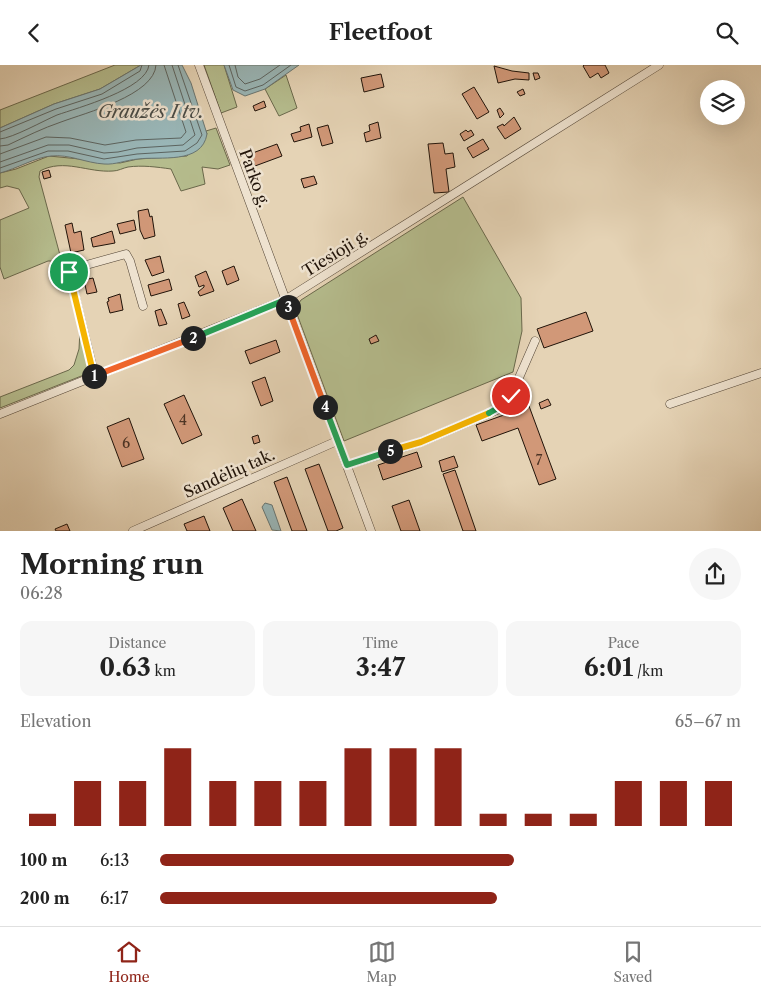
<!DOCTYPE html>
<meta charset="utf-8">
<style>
:root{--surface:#fff;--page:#f6f6f6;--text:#222;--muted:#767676;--line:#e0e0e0;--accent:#8f2418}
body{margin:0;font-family:"Libre Caslon Text",serif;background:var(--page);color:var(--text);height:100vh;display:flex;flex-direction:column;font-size:19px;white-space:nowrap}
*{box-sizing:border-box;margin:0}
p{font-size:16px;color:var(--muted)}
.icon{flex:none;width:28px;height:28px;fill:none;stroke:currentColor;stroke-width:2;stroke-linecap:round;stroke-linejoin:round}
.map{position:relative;height:466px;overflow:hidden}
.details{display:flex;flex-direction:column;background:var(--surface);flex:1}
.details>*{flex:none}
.controls{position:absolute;left:700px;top:15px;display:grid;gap:10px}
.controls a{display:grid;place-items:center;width:45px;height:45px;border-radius:50%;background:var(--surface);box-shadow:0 5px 20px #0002;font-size:25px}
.pin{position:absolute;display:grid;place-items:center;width:42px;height:42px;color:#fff;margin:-21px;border:2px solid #fff;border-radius:50%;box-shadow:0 1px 5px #0007}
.km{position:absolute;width:25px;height:25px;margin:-12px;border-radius:50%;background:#222;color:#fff;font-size:14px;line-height:25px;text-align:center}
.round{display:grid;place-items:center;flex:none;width:52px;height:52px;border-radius:26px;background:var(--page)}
.headline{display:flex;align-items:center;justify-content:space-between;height:85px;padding:0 20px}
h1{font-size:28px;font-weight:700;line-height:38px}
.metrics{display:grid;grid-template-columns:repeat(3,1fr);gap:8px;height:85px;padding:5px 20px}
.metrics div{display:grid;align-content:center;border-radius:12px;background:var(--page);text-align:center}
.metrics b{font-size:25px;font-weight:700}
.metrics small{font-size:14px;font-weight:400}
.metrics p{font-size:14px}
.chart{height:140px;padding:10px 20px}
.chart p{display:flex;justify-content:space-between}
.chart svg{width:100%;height:90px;margin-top:5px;stroke:var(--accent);stroke-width:6}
ul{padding:0 20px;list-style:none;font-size:16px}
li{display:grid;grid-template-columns:80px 60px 1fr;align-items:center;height:38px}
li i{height:12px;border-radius:6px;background:var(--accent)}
header{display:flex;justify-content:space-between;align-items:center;height:65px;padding:0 20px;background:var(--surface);font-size:22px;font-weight:700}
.dock{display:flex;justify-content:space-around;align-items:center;height:70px;border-top:1px solid var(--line);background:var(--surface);font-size:14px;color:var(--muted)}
.dock a{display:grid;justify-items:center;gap:2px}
.dock .on{color:var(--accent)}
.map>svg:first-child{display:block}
</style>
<header><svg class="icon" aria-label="back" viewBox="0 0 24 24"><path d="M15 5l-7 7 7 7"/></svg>Fleetfoot<svg class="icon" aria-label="search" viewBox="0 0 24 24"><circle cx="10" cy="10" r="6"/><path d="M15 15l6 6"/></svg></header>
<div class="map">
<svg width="761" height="466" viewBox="0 0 761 466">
<rect width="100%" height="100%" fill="#e5d3b5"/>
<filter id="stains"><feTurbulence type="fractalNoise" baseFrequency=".004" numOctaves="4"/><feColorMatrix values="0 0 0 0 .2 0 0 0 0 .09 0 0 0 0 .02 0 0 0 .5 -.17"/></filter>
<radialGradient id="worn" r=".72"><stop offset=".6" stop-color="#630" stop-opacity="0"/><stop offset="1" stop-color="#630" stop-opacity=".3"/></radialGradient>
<path fill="#b5bc8d" stroke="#6a684b" d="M115 0H141L100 24 54 39 0 63V45Z
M204 0H224L237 42 221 48Z
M286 10 297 43 279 51 265 24Z
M216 63 230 100 218 104 202 102 205 119 181 126 171 104C157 102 142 100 128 102 123 103 118 106 113 106 88 108 64 93 40 106L39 112 64 205 55 196H48L4 214 0 202V155L29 143 19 124 7 121 0 123V108L16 104 49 91 120 98 138 94 187 91 207 69 206 66Z
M463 132 521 233 522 266 513 307 344 376 297 249V241L301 235Z
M80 265 90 304 89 308 0 343V332L69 305 74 300 79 284Z"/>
<path fill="#99b6b7" stroke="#697571" d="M141 0H182L191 18 207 69C202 100 159 91 138 94 126 95 115 100 104 99 86 98 69 89 51 91 36 92 16 104 0 108V63L54 39 100 24Z
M224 0H299L265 24 245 31 233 25Z
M265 438 272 440 281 466 272 465 262 442Z"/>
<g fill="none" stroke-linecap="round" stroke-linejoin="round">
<path stroke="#5c6460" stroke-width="1" d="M229 0 236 22 245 26 263 20 291 0
M235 0 238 12 245 19 260 14 280 0
M0 67 56 44 102 29 140 6 142 0
M0 74C13 73 43 56 57 50 77 43 147 24 149 0
M0 81 8 80C25 72 43 63 61 57 85 48 155 30 156 0
M0 89 46 72 70 73 105 80 136 75 181 73 186 67 164 0
M0 97 48 80H69L104 88 118 87 137 83 183 80 195 70 172 0
M0 103 48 86H68L104 94 137 89 185 86 197 78 202 70 178 0"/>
</g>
<path fill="#d19878" stroke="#201309" d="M584 0H605L609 8 601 13 598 8 590 13 583 1Z
M494 1 512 6 529 8V15L515 14 498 18Z
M533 8H538L540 13 535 15Z
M381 9 384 22 364 27 361 13Z
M474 22 489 47 477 54 462 29Z
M523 24 525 29 520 31 517 27Z
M264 36 266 42 255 46 253 41Z
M500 43 504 49 500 53 497 45Z
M514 52 521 64 505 74 497 62 503 59 504 61Z
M378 57 381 73 366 77 364 68 370 66 369 60Z
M309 59 312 72 294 77 291 69 301 66 300 62Z
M328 60 333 78 322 81 317 63Z
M466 65 468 67 471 65 474 70 464 76 460 69Z
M483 74 489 84 473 93 467 83Z
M443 78 445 89 453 88 455 102 446 104 449 127 434 128 428 79Z
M277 79 282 91 255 101 250 89Z
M49 105 51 112 44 114 42 107Z
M314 111 317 119 304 123 301 114Z
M148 144 150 152 152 151 155 171 144 174 140 165 138 146Z
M134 155 136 165 120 169 117 159Z
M72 158 74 168 81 166 84 185 71 188 65 160Z
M112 166 115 178 93 182 91 173Z
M160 191 164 207 152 211 145 195Z
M234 201 239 215 227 220 222 206Z
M206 206 214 226 200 231 198 227 204 222V220L199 222 195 211Z
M93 213 97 227 87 229 84 215Z
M169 214 172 225 151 231 148 220Z
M120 229 123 245 110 248 107 237 109 236 108 233Z
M184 237 190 251 182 254 178 239Z
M161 244 167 259 159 261 155 246Z
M586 247 593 266 544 283 537 264Z
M376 270 379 276 371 279 369 274Z
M276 275 280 287 250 299 245 286Z
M265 312 273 336 261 341 252 317Z
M184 330 202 370 182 379 164 339Z
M548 334 551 340 541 344 539 338Z
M529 341 556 414 539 420 518 363 482 376 476 360Z
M129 353 144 394 122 402 107 362Z
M258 370 260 377 254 379 252 372Z
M417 387 422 402 383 415 378 400Z
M454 391 458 402 442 407 439 396Z
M319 399 343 463 336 466H328L305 404Z
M455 405 476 466H463L443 409Z
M287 412 307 466H292L274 417Z
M242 434 256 466H233L223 443Z
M409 435 420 466H401L392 441Z
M204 451 210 466H187L184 459Z
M67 459 70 466H56L55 464Z"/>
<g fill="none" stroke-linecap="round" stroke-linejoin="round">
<g stroke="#514334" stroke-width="9">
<path id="minor" d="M199 0 371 466
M95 312 69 207 72 204 126 189 130 196 143 241
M670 339 761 308
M0 349 285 235 659 0
M347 400 421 377 499 344 511 331 535 276
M133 466 337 376"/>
</g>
<use href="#minor" stroke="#eee2cf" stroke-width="8"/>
</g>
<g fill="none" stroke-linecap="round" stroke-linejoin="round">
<g stroke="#fff" stroke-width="10">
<path id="split-1" d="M69 207 94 311"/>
</g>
<g stroke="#fff" stroke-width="10">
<path id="split-2" d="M94 311 193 273"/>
</g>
<g stroke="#fff" stroke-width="10">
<path id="split-3" d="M193 273 285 235 288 242"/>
</g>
<g stroke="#fff" stroke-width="10">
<path id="split-4" d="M288 242 325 342"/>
</g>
<g stroke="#fff" stroke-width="10">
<path id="split-5" d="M325 342 347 400 390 386"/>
</g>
<g stroke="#fff" stroke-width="10">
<path id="split-6" d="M390 386 421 377 489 348"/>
</g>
<g stroke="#fff" stroke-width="10">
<path id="split-7" d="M489 348 505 339 511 331"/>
</g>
<use href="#split-1" stroke="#f5b400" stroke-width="6"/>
<use href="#split-2" stroke="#f0652b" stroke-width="6"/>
<use href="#split-3" stroke="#22a559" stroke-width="6"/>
<use href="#split-4" stroke="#f0652b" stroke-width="6"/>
<use href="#split-5" stroke="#22a559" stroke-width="6"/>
<use href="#split-6" stroke="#f5b400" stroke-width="6"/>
<use href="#split-7" stroke="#22a559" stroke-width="6"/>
</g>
<g text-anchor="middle" stroke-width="5" stroke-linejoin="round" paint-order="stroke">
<g font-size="14" fill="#4c3425">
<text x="183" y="360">4</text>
<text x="126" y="383">6</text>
<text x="539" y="400">7</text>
</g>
<g font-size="16" fill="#201309" stroke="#eee2cf">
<text transform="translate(255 113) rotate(70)" y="6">Parko g.</text>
<text transform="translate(335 188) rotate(-32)" y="6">Tiesioji g.</text>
<text transform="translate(229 408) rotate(-24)" y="6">Sandėlių tak.</text>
</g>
<g font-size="18" font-style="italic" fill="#4a4c46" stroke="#eee2cf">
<text x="151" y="53">Graužės I tv.</text>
</g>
</g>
<rect width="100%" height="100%" filter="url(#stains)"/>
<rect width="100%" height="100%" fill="url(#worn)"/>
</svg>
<div class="controls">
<a><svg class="icon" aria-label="layers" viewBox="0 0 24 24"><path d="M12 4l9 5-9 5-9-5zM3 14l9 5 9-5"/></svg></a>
</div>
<div class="pin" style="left:69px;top:207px;background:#1e9e55"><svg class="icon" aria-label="arrive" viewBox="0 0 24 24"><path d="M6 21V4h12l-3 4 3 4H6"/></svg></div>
<div class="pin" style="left:511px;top:331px;background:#d93025"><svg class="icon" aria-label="check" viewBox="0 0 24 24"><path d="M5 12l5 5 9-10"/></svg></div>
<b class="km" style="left:94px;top:311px">1</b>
<b class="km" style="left:193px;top:273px">2</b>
<b class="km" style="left:288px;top:242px">3</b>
<b class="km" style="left:325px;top:342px">4</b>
<b class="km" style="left:390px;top:386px">5</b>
</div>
<section class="details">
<div class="headline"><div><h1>Morning run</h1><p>06:28</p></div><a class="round"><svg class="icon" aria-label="share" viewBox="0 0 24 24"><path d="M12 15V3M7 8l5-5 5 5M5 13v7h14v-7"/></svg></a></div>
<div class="metrics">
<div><p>Distance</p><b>0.63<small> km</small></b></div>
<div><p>Time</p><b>3:47</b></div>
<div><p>Pace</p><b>6:01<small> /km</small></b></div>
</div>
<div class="chart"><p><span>Elevation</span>65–67 m</p>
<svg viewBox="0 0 160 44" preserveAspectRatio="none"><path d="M5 44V38M15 44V22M25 44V22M35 44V6M45 44V22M55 44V22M65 44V22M75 44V6M85 44V6M95 44V6M105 44V38M115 44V38M125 44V38M135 44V22M145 44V22M155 44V22"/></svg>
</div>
<ul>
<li><b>100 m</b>6:13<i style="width:61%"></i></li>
<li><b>200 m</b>6:17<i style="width:58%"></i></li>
</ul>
</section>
<nav class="dock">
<a class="on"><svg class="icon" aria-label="home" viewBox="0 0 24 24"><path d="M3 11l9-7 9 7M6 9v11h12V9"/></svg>Home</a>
<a><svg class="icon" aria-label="map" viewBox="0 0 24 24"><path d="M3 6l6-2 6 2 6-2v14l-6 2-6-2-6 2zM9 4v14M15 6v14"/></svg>Map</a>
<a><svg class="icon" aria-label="saved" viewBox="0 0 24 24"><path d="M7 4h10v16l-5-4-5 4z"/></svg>Saved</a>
</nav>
